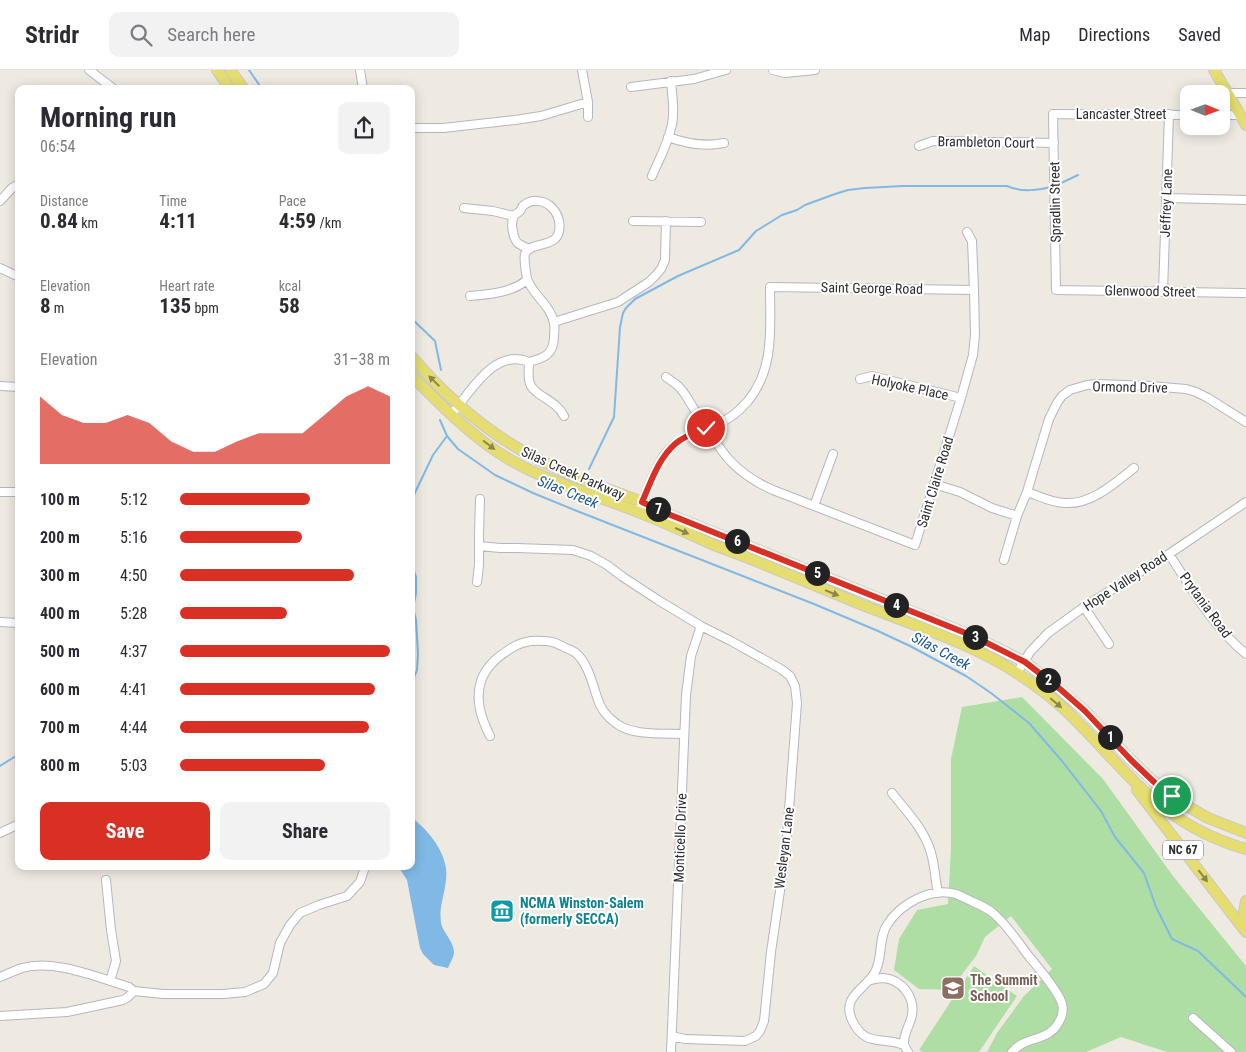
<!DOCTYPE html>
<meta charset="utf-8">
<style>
:root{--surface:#fff;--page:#f2f2f3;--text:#2b2b33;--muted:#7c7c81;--line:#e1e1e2;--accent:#d93025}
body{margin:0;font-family:"Roboto Condensed",sans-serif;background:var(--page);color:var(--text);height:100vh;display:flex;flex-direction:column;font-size:19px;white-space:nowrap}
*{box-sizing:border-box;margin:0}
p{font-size:16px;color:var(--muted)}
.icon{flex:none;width:28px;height:28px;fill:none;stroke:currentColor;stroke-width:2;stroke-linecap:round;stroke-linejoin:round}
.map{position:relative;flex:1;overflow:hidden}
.details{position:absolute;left:15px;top:15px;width:400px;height:785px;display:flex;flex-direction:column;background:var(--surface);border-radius:10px;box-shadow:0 2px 12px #0003}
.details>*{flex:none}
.needle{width:32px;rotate:91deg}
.fabs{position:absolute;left:1180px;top:15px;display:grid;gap:10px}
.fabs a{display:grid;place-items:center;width:50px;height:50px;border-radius:10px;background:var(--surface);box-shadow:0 2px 12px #0003;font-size:25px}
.pin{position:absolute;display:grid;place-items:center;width:42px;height:42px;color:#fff;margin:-21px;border:2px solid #fff;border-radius:50%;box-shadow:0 1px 5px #0007}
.km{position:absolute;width:25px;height:25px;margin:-12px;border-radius:50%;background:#222;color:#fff;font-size:14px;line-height:25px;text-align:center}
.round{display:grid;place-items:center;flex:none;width:52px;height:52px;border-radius:10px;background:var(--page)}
.overview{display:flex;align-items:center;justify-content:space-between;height:85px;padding:0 25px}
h1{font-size:28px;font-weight:700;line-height:38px}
.stats{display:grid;grid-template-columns:repeat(3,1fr);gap:8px;height:85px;padding:5px 25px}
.stats div{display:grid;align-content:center}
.stats b{font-size:21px;font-weight:700}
.stats small{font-size:14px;font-weight:400}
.stats p{font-size:14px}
.chart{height:140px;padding:10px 25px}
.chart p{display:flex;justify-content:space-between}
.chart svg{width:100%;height:90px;margin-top:5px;fill:var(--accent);opacity:.7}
.action{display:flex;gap:10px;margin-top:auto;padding:10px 25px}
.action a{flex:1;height:58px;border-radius:10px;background:var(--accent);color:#fff;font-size:20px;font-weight:700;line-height:58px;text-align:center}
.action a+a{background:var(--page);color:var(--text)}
ul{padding:0 25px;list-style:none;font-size:16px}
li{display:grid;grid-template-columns:80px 60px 1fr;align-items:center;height:38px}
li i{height:12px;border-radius:6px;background:var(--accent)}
header{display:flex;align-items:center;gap:30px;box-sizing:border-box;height:70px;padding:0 25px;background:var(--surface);border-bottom:1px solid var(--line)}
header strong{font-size:24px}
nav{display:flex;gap:28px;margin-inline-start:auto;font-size:18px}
.search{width:350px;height:45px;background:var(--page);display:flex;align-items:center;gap:12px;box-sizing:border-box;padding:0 18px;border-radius:10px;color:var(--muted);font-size:19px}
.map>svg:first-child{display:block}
</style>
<header>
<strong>Stridr</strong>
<div class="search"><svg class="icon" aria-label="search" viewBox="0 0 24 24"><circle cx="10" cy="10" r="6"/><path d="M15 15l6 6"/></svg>Search here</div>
<nav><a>Map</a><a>Directions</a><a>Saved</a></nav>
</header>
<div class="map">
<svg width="1246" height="982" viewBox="0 0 1246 982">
<rect width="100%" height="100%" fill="#eeeae2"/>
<path fill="#afdea4" d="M1022 627 1103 709 1173 806 1246 896V982H1167L1121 967 1086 982H987L997 963 1024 926 1052 899 1011 846 985 867 976 886 950 920 919 919 894 900 899 869 917 840 948 834 951 777V689L962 637Z
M974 896 1017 926 979 982H923L919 980Z"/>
<path fill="#80b9e5" d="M411 747C427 759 443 778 446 798 447 804 446 811 445 817 443 830 439 838 441 852 442 862 455 872 454 884 453 888 450 893 448 898L434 895 423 884 420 878 407 810 398 796H411Z"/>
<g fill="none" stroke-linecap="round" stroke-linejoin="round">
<path stroke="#80b9e5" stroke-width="2" d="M249 0 262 19
M1057 115 1078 105
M411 248 435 271 441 300
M440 350 447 366 458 379 495 405 533 423 577 441 814 534 878 561 910 576 966 606 991 623 1029 653 1062 691 1101 741 1115 767 1144 803 1156 837 1172 869 1198 881 1246 927
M589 399 614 347 620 257 623 243 626 238 635 229 678 206 739 180 756 161 782 145 797 140 805 135 835 124 848 120 865 118 903 116H1007C1020 122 1039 121 1053 116
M411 431 433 385 447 366
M411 492 416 507V523L413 538 416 550 418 584 417 600 411 615
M0 696 19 684"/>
<g stroke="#b5b6c0" stroke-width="10">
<path id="minor" d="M89 0 114 19
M360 0 363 19
M582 0 588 32V47
M773 0 785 3 815 0
M631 17 694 9 726 0
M1227 23H1246
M1189 45 1053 44 1056 220 1244 223
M1221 45H1240
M411 58H443L515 50 541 46 588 32
M668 67C687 74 704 77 724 73
M919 76 933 71 1054 73
M652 106C659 89 669 72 672 54 675 41 672 25 671 11
M1167 128 1246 130
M0 131 12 118 19 114
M464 138 493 141 514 146
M633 151 701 152
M0 198 19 207
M1163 222 1169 44
M470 226C490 224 511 223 527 210
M554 252 618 232 649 212 656 205 661 199 665 190 666 151
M529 292C529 300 527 309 531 316 537 327 556 330 564 346
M666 307C670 310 675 313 678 316 686 323 692 337 698 345 721 381 732 402 773 420L915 475 961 328 973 285 975 265 974 220 972 171 967 162
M860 309 872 306 961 328
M0 316 19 317
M451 345C470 323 494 277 529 292 544 288 553 285 554 268 554 263 555 258 554 253 551 236 534 226 528 211 526 207 526 200 525 196 525 192 524 188 525 184 530 169 564 182 559 151 558 145 554 139 549 135 542 130 532 129 524 135 520 138 523 137 520 141 518 143 515 144 514 146 510 153 513 170 519 174 522 176 527 178 530 179
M934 414 960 422 992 438 1017 446
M0 422H19
M1027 422C1039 426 1052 433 1065 433 1091 435 1115 413 1134 398
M640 436C648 419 654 399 665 384 679 366 701 360 721 352 732 348 740 340 748 331 775 298 770 257 770 217L974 220
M814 436 833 384
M479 476 500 478H517L573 480 591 486 607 495 623 507 658 530 701 556 731 571 781 599 790 606 795 616 797 633 786 780 771 882 764 951 760 961 756 966 745 971 685 969 672 966
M1169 484C1192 519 1213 557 1246 584
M1004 490 1017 446 1027 422 1049 349 1057 333 1062 326 1070 320 1087 315 1098 314 1150 316 1186 319 1196 322 1208 328 1246 352
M477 512 479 495V465L480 429
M1084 537 1109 574
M0 552 19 553
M1017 603 1030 582 1048 563 1084 537 1169 484 1246 432
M490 666C481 648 475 630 481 611 487 594 500 585 515 576 524 571 534 570 544 571 553 571 558 574 566 578 569 579 573 581 576 583 588 594 592 612 597 627 600 638 608 648 617 654 633 666 665 663 684 664
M892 723C907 742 925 760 931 783 935 796 935 809 938 823
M0 763 19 754
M106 810 111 860 116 891 110 911
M0 907C7 904 14 901 22 898 55 889 96 907 129 917L134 921 163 924H223L245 922 264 914 273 903 280 873 290 855 300 843 319 835 347 826 360 812 364 800V796
M868 911C874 909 879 908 884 908 902 910 915 927 912 945 910 956 903 963 904 975
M0 946 67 942 123 930 128 927 134 921
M1193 948 1231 982
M671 982 686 625 691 586 701 556
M908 982 904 975C882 966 865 978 852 950 841 926 866 919 875 902 883 888 878 869 887 855 900 834 930 817 956 824 961 826 967 829 973 832 980 835 987 838 993 843 1006 854 1017 870 1027 884 1036 895 1059 921 1062 934 1065 944 1058 957 1049 963 1036 971 1023 969 1012 982"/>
</g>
<g stroke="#c9c9c9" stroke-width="12">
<path id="major" d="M217 0 230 19
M230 0 244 19
M1214 0 1246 55
M411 286C442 322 479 356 521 380 558 402 600 416 640 431 650 435 659 440 668 444L973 566 1025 592 1059 619 1085 641 1131 690 1154 712 1180 732 1208 748 1246 763
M411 305C439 333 466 361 499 383 542 411 591 423 638 442 664 452 689 464 714 475 726 480 739 484 751 489 787 504 823 519 860 534 913 555 972 573 1020 605 1035 615 1050 626 1063 638 1099 671 1128 711 1168 741 1191 758 1218 771 1246 779
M1137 720 1246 862
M1246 831 1244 842 1246 856"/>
</g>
<use href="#minor" stroke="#fff" stroke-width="8"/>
<use href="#major" stroke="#e5dd70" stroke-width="10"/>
</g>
<defs><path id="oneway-solid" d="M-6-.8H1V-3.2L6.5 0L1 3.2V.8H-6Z" transform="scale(1.25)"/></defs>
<g fill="#8a864f">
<use href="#oneway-solid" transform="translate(434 311) rotate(-136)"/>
<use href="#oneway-solid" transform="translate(489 375) rotate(37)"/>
<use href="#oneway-solid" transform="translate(682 461) rotate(24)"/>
<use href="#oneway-solid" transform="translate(832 523) rotate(22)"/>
<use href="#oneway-solid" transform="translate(1056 633) rotate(40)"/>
<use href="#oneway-solid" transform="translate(1203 806) rotate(52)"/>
</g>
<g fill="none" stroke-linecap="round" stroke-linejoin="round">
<g stroke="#fff" stroke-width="10">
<path id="route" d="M706 358C695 362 683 367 675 374 658 389 651 412 642 432L668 444 973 566 1025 592 1060 619 1085 641 1131 690 1154 712 1172 726"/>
</g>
<use href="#route" stroke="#d93025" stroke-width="6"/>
</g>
<defs>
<g id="museum-square" transform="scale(1.25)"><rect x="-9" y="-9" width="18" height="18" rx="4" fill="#0f9aa8" stroke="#fff"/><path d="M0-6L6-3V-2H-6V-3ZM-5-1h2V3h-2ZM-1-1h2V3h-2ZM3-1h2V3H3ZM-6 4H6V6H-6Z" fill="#fff"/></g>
<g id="school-square" transform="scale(1.25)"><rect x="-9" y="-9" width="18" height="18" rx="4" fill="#8d6e63" stroke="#fff"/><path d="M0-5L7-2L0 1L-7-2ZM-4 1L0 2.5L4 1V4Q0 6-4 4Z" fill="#fff"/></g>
</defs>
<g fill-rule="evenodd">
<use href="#museum-square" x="502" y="841"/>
<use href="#school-square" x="953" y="918"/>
</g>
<g text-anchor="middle" stroke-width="4" stroke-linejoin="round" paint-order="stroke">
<rect fill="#fff" stroke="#6d6d6d" stroke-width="1" x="1163" y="770.5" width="40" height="19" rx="4"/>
<g font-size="12" font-weight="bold" fill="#2e2e2e">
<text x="1183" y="784">NC 67</text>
</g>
<g font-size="14" fill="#2e2e2e" stroke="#fff">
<text x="1121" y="49">Lancaster Street</text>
<text transform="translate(986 72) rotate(1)" y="5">Brambleton Court</text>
<text transform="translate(1055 132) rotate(-91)" y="5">Spradlin Street</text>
<text transform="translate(1166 133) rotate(-88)" y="5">Jeffrey Lane</text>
<text transform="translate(872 218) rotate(1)" y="5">Saint George Road</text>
<text transform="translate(1150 221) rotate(1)" y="5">Glenwood Street</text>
<text transform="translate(910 317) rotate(12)" y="5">Holyoke Place</text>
<text transform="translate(1130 317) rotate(1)" y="5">Ormond Drive</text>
<text transform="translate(573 403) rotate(24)" y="5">Silas Creek Parkway</text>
<text transform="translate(935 412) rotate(-73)" y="5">Saint Claire Road</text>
<text transform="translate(1125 511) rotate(-33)" y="5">Hope Valley Road</text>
<text transform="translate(1206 535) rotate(54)" y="5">Prytania Road</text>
<text transform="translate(680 768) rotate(-88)" y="5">Monticello Drive</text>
<text transform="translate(784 778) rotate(-83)" y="5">Wesleyan Lane</text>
</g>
<g font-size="14" font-weight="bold" fill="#0d838f" stroke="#fff" text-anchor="start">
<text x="520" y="838">NCMA Winston-Salem<tspan x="520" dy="16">(formerly SECCA)</tspan></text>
</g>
<g font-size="14" font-weight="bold" fill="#785e54" stroke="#fff" text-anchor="start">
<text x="970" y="915">The Summit<tspan x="970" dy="16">School</tspan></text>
</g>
<g font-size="15" font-style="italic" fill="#1b5795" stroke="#fff">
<text transform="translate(568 422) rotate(22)" y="5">Silas Creek</text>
<text transform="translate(941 581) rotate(28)" y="5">Silas Creek</text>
</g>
</g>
</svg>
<div class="fabs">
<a><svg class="needle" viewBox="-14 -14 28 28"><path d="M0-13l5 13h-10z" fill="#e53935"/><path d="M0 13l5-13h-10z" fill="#7c7c81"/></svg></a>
</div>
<div class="pin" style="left:1172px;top:726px;background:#1e9e55"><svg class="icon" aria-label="arrive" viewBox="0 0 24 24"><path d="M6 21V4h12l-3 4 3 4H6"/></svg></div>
<div class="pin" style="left:706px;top:358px;background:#d93025"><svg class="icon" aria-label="check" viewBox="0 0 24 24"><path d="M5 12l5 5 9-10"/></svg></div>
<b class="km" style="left:1110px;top:667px">1</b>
<b class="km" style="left:1048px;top:610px">2</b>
<b class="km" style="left:975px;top:567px">3</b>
<b class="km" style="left:896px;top:535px">4</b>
<b class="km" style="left:817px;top:503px">5</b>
<b class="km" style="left:737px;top:471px">6</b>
<b class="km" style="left:658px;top:439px">7</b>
<section class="details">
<div class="overview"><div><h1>Morning run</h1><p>06:54</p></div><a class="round"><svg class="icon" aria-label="share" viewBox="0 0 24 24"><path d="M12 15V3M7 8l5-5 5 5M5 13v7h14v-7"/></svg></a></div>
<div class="stats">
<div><p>Distance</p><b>0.84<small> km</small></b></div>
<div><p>Time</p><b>4:11</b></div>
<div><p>Pace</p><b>4:59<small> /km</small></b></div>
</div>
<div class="stats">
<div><p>Elevation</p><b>8<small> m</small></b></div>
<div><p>Heart rate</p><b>135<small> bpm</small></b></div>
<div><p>kcal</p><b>58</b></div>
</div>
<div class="chart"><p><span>Elevation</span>31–38 m</p>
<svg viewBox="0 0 160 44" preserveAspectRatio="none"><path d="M0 44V11L10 20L20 24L30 24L40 20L50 24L60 33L70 38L80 38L90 33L100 29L110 29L120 29L130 20L140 11L150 6L160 11V44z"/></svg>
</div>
<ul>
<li><b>100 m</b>5:12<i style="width:62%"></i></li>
<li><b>200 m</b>5:16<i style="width:58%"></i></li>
<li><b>300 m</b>4:50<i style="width:83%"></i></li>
<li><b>400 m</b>5:28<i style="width:51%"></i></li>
<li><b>500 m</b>4:37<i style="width:100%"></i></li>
<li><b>600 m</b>4:41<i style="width:93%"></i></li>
<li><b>700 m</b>4:44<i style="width:90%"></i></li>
<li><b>800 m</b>5:03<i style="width:69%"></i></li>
</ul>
<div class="action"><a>Save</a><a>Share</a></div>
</section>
</div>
